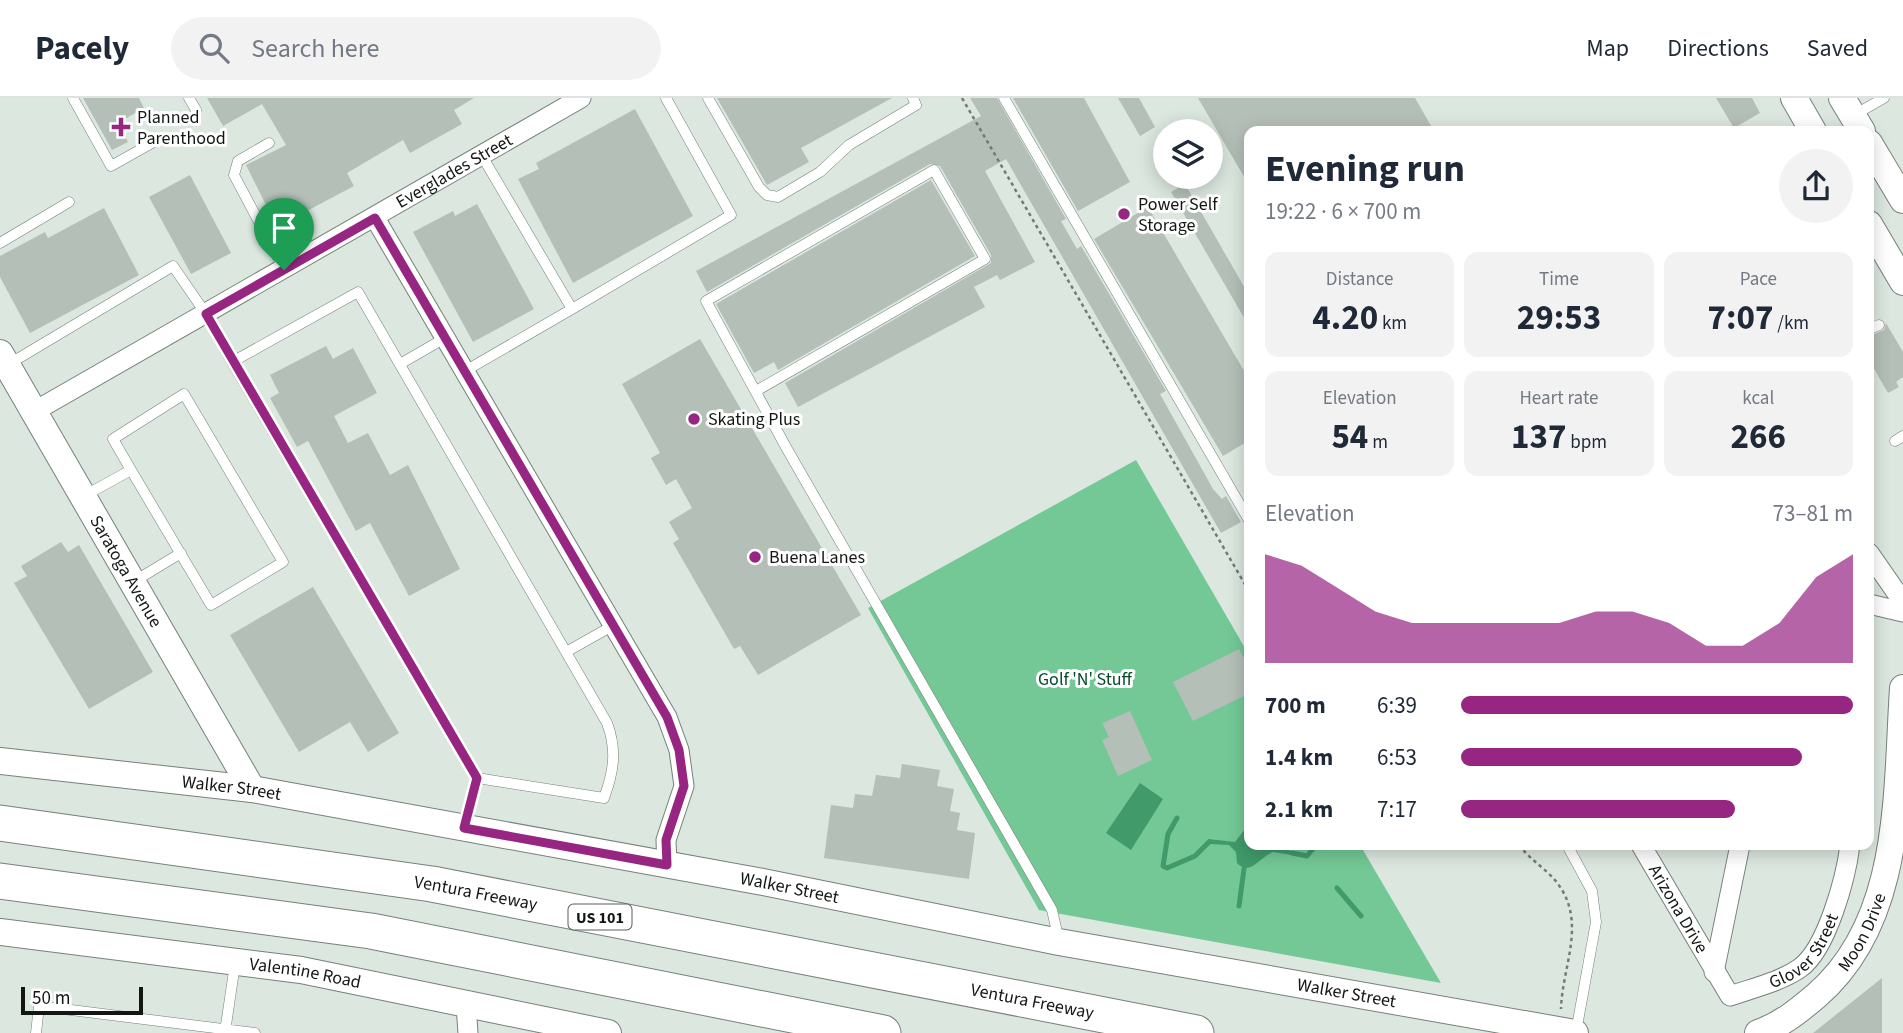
<!DOCTYPE html>
<meta charset="utf-8">
<style>
:root{--surface:#fff;--page:#f2f2f3;--text:#1f2937;--muted:#747a83;--line:#e0e1e3;--accent:#972582}
body{margin:0;font-family:"Source Sans 3",sans-serif;background:var(--page);color:var(--text);height:100vh;display:flex;flex-direction:column;font-size:26px;white-space:nowrap}
*{box-sizing:border-box;margin:0}
p{font-size:23px;color:var(--muted)}
.icon{flex:none;width:38px;height:38px;fill:none;stroke:currentColor;stroke-width:2;stroke-linecap:round;stroke-linejoin:round}
.map{position:relative;flex:1;overflow:hidden}
.panel{position:absolute;left:1244px;top:28px;width:630px;height:724px;display:flex;flex-direction:column;background:var(--surface);border-radius:14px;box-shadow:0 4px 18px #0003}
.panel>*{flex:none}
.tools{position:absolute;left:1153px;top:21px;display:grid;gap:14px}
.tools a{display:grid;place-items:center;width:70px;height:70px;border-radius:50%;background:var(--surface);box-shadow:0 4px 18px #0003;font-size:35px}
.scale{position:absolute;left:21px;bottom:18px;width:122px;box-sizing:border-box;padding-left:7px;border:4px solid #131714;border-top:0;font-size:19px;line-height:24px;white-space:nowrap;color:#131714;-webkit-text-stroke:5px #fff;paint-order:stroke}
.pin{position:absolute;display:grid;place-items:center;width:60px;height:60px;color:#fff;margin:-72px -30px;border-radius:50% 50% 50% 0;rotate:-45deg;box-shadow:0 0 7px #0007}
.pin .icon{rotate:45deg}
.round{display:grid;place-items:center;flex:none;width:74px;height:74px;border-radius:37px;background:var(--page)}
.headline{display:flex;align-items:center;justify-content:space-between;height:119px;padding:0 21px}
h1{font-size:38px;font-weight:700;line-height:52px}
.stats{display:grid;grid-template-columns:repeat(3,1fr);gap:10px;height:119px;padding:7px 21px}
.stats div{display:grid;align-content:center;border-radius:14px;background:var(--page);text-align:center}
.stats b{font-size:35px;font-weight:700}
.stats small{font-size:19px;font-weight:400}
.stats p{font-size:19px}
.chart{height:196px;padding:14px 21px}
.chart p{display:flex;justify-content:space-between}
.chart svg{width:100%;height:126px;margin-top:7px;fill:var(--accent);opacity:.7}
ul{padding:0 21px;list-style:none;font-size:23px}
li{display:grid;grid-template-columns:112px 84px 1fr;align-items:center;height:52px}
li i{height:18px;border-radius:9px;background:var(--accent)}
header{display:flex;align-items:center;gap:42px;box-sizing:border-box;height:98px;padding:0 35px;background:var(--surface);border-bottom:2px solid var(--line)}
header strong{font-size:33px}
nav{display:flex;gap:38px;margin-inline-start:auto;font-size:24px}
.search{width:490px;height:63px;background:var(--page);display:flex;align-items:center;gap:18px;box-sizing:border-box;padding:0 24px;border-radius:38px;color:var(--muted);font-size:26px}
.map>svg:first-child{display:block}
</style>
<header>
<strong>Pacely</strong>
<div class="search"><svg class="icon" aria-label="search" viewBox="0 0 24 24"><circle cx="10" cy="10" r="6"/><path d="M15 15l6 6"/></svg>Search here</div>
<nav><a>Map</a><a>Directions</a><a>Saved</a></nav>
</header>
<div class="map">
<svg width="1903" height="935" viewBox="0 0 1903 935">
<rect width="100%" height="100%" fill="#dbe7df"/>
<path fill="#73c896" d="M1136 362 1249 557 1250 747H1360L1441 885 1039 812 868 510Z"/>
<path fill="#409a69" d="M1140 685 1163 701 1131 752 1106 735Z
M1245 731 1249 732 1250 747 1282 749 1293 754 1292 757 1273 754C1259 759 1250 779 1237 765L1236 754 1229 747 1210 746 1208 741 1235 744Z"/>
<g fill="none" stroke-linecap="round" stroke-linejoin="round">
<path stroke="#409a69" stroke-width="5" d="M1177 720 1168 736 1163 768 1167 770 1195 758 1209 744
M1292 755 1307 758 1316 747
M1337 790 1361 818
M1239 808 1244 771"/>
</g>
<path fill="#b4bfb8" d="M83 0H139L144 10 118 25 128 44 112 52Z
M207 0H474L454 12 462 26 410 55 403 42 347 75 354 88 271 132 264 118 270 115 246 67 286 47 262 6 223 28Z
M717 0H892L801 50 809 64 767 87Z
M970 0H997L1066 121 1061 123 1077 151 1081 148 1166 293 1160 296 1213 391 1222 401 1226 398 1241 424 1221 435 1006 61 985 73 1035 164 1000 182 997 177 974 189 985 209 798 309 785 285 991 165V157L940 68 930 66 707 194 696 173 981 18Z
M1013 0H1084L1130 84 1078 113Z
M1118 0H1139L1155 29 1140 38Z
M1198 0H1415L1434 33H1250V89Z
M1716 0H1752L1760 15 1734 30Z
M635 11 693 118 573 185 518 81 539 71 536 65Z
M190 77 231 155 191 176 149 99Z
M931 82 975 158 778 272 774 264 754 275 716 206Z
M1185 86 1250 199V230L1171 94Z
M477 106 534 211 473 244 413 134 453 113 455 118Z
M1148 109 1250 283V342L1223 358 1094 141Z
M104 110 139 177 30 235 0 179V158L45 134 48 140Z
M1886 225 1903 254V279L1896 284 1899 289 1888 295 1869 262V238L1884 232Z
M700 241 861 517 758 577 740 548 734 551 673 445 679 441 669 424 692 410 676 381 666 387 651 360 660 355 622 286Z
M326 248 333 261 353 250 377 295 334 318 348 345 368 335 390 377 408 367 460 471 409 498 370 425 356 433 308 343 297 349 270 300 279 295 270 277Z
M61 444 68 454 79 447 153 574 89 611 14 485 27 478 21 468Z
M313 489 399 635 368 654 350 624 299 654 230 537Z
M1239 551 1250 572V595L1193 623 1173 584Z
M1130 613 1152 662 1118 678 1102 642 1109 639 1102 625Z
M902 666 940 672 937 688 954 691 950 713 960 715 957 732 975 735 969 781 824 760 831 707 853 710 855 696 872 698 876 677 900 680Z
M1882 880V935H1813Z"/>
<g fill="none" stroke-linecap="round" stroke-linejoin="round">
<g stroke="#76817a" stroke-width="11">
<path id="lane" d="M73 0 111 68 152 45
M189 0 196 12
M708 0 759 89 767 97 778 99 820 74 849 47 916 7 913 0
M1004 0 1250 424
M1854 17 1884 0
M269 45 238 63 234 77 284 171
M0 145 69 104
M572 211 731 117 666 0
M1869 231 1879 227
M9 266 173 168 206 216 232 264
M400 266 445 240
M465 273 572 211 482 58
M756 293 985 161 934 72 706 203 787 351 1052 812 1059 843
M1895 343 1903 338
M84 398 131 372 113 341 184 296 283 464 211 507 131 372
M133 484 181 455
M566 554 614 527
M465 729 477 680 604 700C614 673 617 652 607 625L358 194 232 264 477 680
M1567 747 1592 793 1596 824 1576 934
M225 934 235 866
M36 935 39 908 255 935"/>
</g>
<g stroke="#76817a" stroke-width="21">
<g id="street">
<path d="M375 120 667 619 679 652 684 688 666 742 667 767"/>
<path id="s1" d="M35 313 581 0"/>
<path d="M1869 455 1903 504"/>
<path d="M1869 506 1903 514"/>
<path id="s2" d="M1641 747 1730 898C1753 890 1780 884 1800 870 1827 851 1846 779 1850 747"/>
<path d="M1714 874 1740 747"/>
<path d="M466 907 468 935"/>
</g>
</g>
<g stroke="#76817a" stroke-width="28">
<g id="secondary">
<path d="M1794 0 1813 33"/>
<path d="M1842 0 1862 33"/>
<path d="M1869 45 1903 102"/>
<path d="M1869 126 1903 184"/>
<path id="s3" d="M0 255 252 691"/>
<path id="s4" d="M0 663 252 691 763 784 1059 844 1575 935"/>
<path id="s5" d="M0 834 301 872 608 935"/>
<path id="s6" d="M1758 935C1781 927 1797 914 1816 898 1903 823 1896 696 1903 590"/>
</g>
</g>
<g stroke="#76817a" stroke-width="37">
<g id="highway">
<path id="s7" d="M0 725 432 786 1196 935"/>
<path d="M0 783 371 833 883 935"/>
</g>
</g>
<path stroke="#737b76" stroke-width="2.5" stroke-dasharray="3.5 3.5" stroke-linecap="butt" d="M962 0 1250 495
M1519 747C1530 762 1547 771 1558 786 1587 825 1562 869 1561 911"/>
<use href="#lane" stroke="#fff" stroke-width="10"/>
<use href="#street" stroke="#fff" stroke-width="19"/>
<use href="#secondary" stroke="#fff" stroke-width="26"/>
<use href="#highway" stroke="#fff" stroke-width="35"/>
</g>
<g fill="none" stroke-linecap="round" stroke-linejoin="round">
<g stroke="#fff" stroke-width="14">
<path id="route" d="M375 120 667 619 679 652 684 688 666 742 667 767 464 730 477 680 206 216Z"/>
</g>
<use href="#route" stroke="#972582" stroke-width="9"/>
</g>
<g fill="#972582" stroke="#fff" stroke-width="2.5">
<path d="M117.5 18.5h7v7h7v7h-7v7h-7v-7h-7v-7h7z"/>
<circle cx="1124" cy="116" r="7"/>
<circle cx="694" cy="321" r="7"/>
<circle cx="755" cy="459" r="7"/>
</g>
<g text-anchor="middle" stroke-width="6" stroke-linejoin="round" paint-order="stroke">
<rect fill="#fff" stroke="#5a5d5a" stroke-width="2" x="568.5" y="806.5" width="63" height="25" rx="5"/>
<g font-size="16" font-weight="bold" fill="#131714">
<text x="600" y="825">US 101</text>
</g>
<g font-size="18" fill="#131714" stroke="#fff" text-anchor="start">
<text x="137" y="25">Planned<tspan x="137" dy="21">Parenthood</tspan></text>
<text x="1138" y="112">Power Self<tspan x="1138" dy="21">Storage</tspan></text>
<text x="708" y="327">Skating Plus</text>
<text x="769" y="465">Buena Lanes</text>
</g>
<g font-size="18" fill="#131714" stroke="#fff">
<text dy="6" stroke="none"><textPath href="#s1" startOffset="483">Everglades Street</textPath></text>
<text dy="6" stroke="none"><textPath href="#s3" startOffset="252">Saratoga Avenue</textPath></text>
<text dy="6" stroke="none"><textPath href="#s4" startOffset="233">Walker Street</textPath></text>
<text dy="6" stroke="none"><textPath href="#s4" startOffset="800">Walker Street</textPath></text>
<text dy="6" stroke="none"><textPath href="#s7" startOffset="481">Ventura Freeway</textPath></text>
<text dy="6" stroke="none"><textPath href="#s2" startOffset="74">Arizona Drive</textPath></text>
<text dy="6" stroke="none"><textPath href="#s6" startOffset="149">Moon Drive</textPath></text>
<text dy="6" stroke="none"><textPath href="#s2" startOffset="266">Glover Street</textPath></text>
<text dy="6" stroke="none"><textPath href="#s5" startOffset="308">Valentine Road</textPath></text>
<text dy="6" stroke="none"><textPath href="#s4" startOffset="1367">Walker Street</textPath></text>
<text dy="6" stroke="none"><textPath href="#s7" startOffset="1048">Ventura Freeway</textPath></text>
</g>
<g font-size="18" fill="#024c2c" stroke="#fff">
<text x="1085" y="587">Golf 'N' Stuff</text>
</g>
</g>
</svg>
<div class="tools">
<a><svg class="icon" aria-label="layers" viewBox="0 0 24 24"><path d="M12 4l9 5-9 5-9-5zM3 14l9 5 9-5"/></svg></a>
</div>
<div class="scale">50 m</div>
<div class="pin" style="left:284px;top:172px;background:#1e9e55"><svg class="icon" aria-label="arrive" viewBox="0 0 24 24"><path d="M6 21V4h12l-3 4 3 4H6"/></svg></div>
<section class="panel">
<div class="headline"><div><h1>Evening run</h1><p>19:22 · 6 × 700 m</p></div><a class="round"><svg class="icon" aria-label="share" viewBox="0 0 24 24"><path d="M12 15V3M7 8l5-5 5 5M5 13v7h14v-7"/></svg></a></div>
<div class="stats">
<div><p>Distance</p><b>4.20<small> km</small></b></div>
<div><p>Time</p><b>29:53</b></div>
<div><p>Pace</p><b>7:07<small> /km</small></b></div>
</div>
<div class="stats">
<div><p>Elevation</p><b>54<small> m</small></b></div>
<div><p>Heart rate</p><b>137<small> bpm</small></b></div>
<div><p>kcal</p><b>266</b></div>
</div>
<div class="chart"><p><span>Elevation</span>73–81 m</p>
<svg viewBox="0 0 160 44" preserveAspectRatio="none"><path d="M0 44V6L10 10L20 18L30 26L40 30L50 30L60 30L70 30L80 30L90 26L100 26L110 30L120 38L130 38L140 30L150 14L160 6V44z"/></svg>
</div>
<ul>
<li><b>700 m</b>6:39<i style="width:100%"></i></li>
<li><b>1.4 km</b>6:53<i style="width:87%"></i></li>
<li><b>2.1 km</b>7:17<i style="width:70%"></i></li>
</ul>
</section>
</div>
